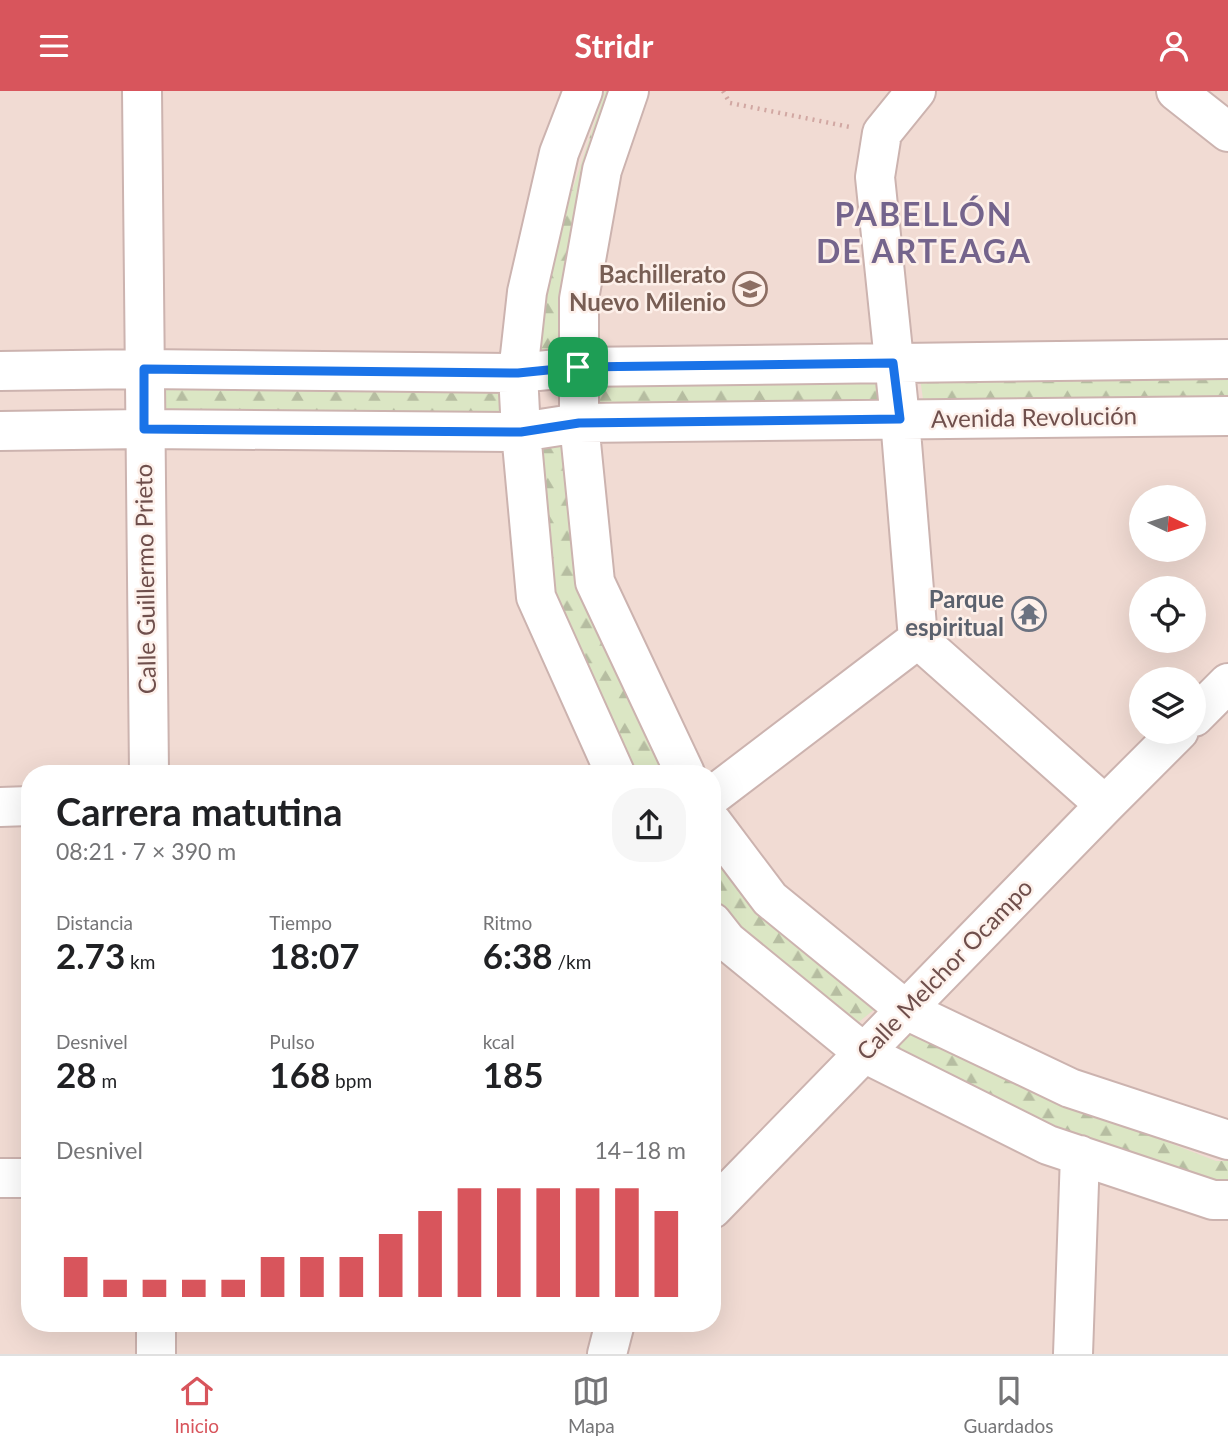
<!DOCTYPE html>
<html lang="es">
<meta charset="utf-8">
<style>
:root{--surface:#fff;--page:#f6f6f6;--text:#202124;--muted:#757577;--line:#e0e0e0;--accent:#d8555c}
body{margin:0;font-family:Lato,sans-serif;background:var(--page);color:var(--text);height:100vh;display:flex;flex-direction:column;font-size:26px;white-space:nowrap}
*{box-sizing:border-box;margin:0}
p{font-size:23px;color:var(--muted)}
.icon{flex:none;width:38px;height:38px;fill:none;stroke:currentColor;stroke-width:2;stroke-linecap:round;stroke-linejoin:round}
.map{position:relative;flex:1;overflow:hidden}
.drawer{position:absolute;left:21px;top:674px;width:700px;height:567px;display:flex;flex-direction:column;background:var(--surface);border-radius:28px;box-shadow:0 7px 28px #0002}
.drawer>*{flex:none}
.needle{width:46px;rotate:94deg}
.fabs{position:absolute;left:1129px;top:394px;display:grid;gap:14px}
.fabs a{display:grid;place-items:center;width:77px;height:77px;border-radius:50%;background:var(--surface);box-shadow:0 7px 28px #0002;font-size:35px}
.pin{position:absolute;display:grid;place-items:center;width:60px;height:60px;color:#fff;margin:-30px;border-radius:14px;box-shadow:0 4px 10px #0006}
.round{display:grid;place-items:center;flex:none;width:74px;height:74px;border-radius:28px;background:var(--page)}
.head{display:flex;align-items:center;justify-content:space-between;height:119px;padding:0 35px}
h1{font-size:38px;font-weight:700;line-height:52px}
.stats{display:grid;grid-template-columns:repeat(3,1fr);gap:10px;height:119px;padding:7px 35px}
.stats div{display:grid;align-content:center}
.stats b{font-size:35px;font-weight:700}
.stats small{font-size:19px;font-weight:400}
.stats p{font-size:19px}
.chart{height:196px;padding:14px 35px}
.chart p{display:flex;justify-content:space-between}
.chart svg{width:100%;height:126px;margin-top:7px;stroke:var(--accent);stroke-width:6}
header{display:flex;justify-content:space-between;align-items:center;height:91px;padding:0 35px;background:var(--accent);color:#fff;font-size:32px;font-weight:700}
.tab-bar{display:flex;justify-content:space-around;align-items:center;height:98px;border-top:2px solid var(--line);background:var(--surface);font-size:19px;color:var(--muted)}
.tab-bar a{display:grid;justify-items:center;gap:4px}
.tab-bar .on{color:var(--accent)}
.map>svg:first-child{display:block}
</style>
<header><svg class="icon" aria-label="menu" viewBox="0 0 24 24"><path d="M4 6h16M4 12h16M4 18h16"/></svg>Stridr<svg class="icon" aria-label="person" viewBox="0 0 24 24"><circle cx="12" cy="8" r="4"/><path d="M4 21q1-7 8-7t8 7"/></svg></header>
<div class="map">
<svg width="1228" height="1263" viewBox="0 0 1228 1263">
<defs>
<pattern id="forest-firs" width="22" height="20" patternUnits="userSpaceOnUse" patternTransform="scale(1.75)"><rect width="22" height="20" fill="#dbe6c4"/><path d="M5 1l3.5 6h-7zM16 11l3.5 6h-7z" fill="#b6bda1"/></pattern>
</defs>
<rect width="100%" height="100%" fill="#faebe4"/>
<path fill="#f1dbd3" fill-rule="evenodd" d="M0 0H1228V1263H0ZM1141 406H1194V458H1141ZM1141 497H1194V550H1141ZM1141 588H1194V640H1141ZM30 682H712V1232H30Z"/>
<path fill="url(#forest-firs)" d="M605 0H636L560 263 538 264 540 197Z
M600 275 892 285 893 309 596 317Z
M1228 277V310L924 315 919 280Z
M157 291 508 294 509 320 158 323Z
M564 350 665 682H633L553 504 540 353Z
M712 763 766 831 875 918 855 934 735 831 712 802Z
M916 940 1051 1006 1216 1070H1228V1090H1217L1036 1028 890 958Z"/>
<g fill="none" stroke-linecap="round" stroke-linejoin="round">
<g stroke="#ccb3af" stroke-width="42">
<path id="minor" d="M142 0 149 682
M583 0 559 62 527 201 518 282 521 341 536 506 615 682
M629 0 602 79 579 208V332L595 491 685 682
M916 0 882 42 875 86 900 328 918 548 1105 714
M1176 0 1228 41
M0 280 144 278 518 282 578 276 1228 268
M0 340 144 338 521 341 579 332 1228 325
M1194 626 1228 592
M712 705 918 548
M0 716 30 715
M712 731 770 808 906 919 1070 997 1228 1049
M712 831 727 850 864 962 1048 1054 1213 1109H1228
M0 1087H30
M712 1118 1105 714 1179 640
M156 1232V1263
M607 1263 615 1232
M1073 1263 1080 1064"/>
</g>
<path stroke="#d1a7a2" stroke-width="4.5" stroke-dasharray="2 5" stroke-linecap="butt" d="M723 0 730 12 850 36"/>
<use href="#minor" stroke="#fff" stroke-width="38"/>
</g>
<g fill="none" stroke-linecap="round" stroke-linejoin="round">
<g stroke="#fff" stroke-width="14">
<path id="route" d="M893 272 900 328 579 332 521 341 144 338V278L518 282 578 276Z"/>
</g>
<use href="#route" stroke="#1a73e8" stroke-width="9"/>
</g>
<defs>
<g id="university-ring" transform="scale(1.75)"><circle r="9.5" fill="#fdf0ea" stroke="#8d6e63" stroke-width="1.5"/><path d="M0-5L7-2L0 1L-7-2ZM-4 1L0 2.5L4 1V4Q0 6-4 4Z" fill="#8d6e63"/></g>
<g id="temple-ring" transform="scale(1.75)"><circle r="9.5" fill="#fdf0ea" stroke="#6b7280" stroke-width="1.5"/><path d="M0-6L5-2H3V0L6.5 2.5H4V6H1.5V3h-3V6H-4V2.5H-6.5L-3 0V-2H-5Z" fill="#6b7280"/></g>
</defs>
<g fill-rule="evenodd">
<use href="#university-ring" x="750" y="198"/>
<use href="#temple-ring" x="1029" y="523"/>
</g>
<g text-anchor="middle" stroke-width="5" stroke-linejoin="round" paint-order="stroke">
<g font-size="24" font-weight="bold" fill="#785e54" stroke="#fdf0ea" text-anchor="end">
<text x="726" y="192">Bachillerato<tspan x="726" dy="28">Nuevo Milenio</tspan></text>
</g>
<g font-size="24" fill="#6f4f4c" stroke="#fdf0ea">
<text transform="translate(1034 327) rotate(-1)" y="8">Avenida Revolución</text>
<text transform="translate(146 488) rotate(-91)" y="8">Calle Guillermo Prieto</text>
<text transform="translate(945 879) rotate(-46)" y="8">Calle Melchor Ocampo</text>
</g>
<g font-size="24" font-weight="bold" fill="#5b616d" stroke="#fdf0ea" text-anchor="end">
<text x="1004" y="517">Parque<tspan x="1004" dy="28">espiritual</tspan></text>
</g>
<g font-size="32" font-weight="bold" letter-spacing="2" fill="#74648c" stroke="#fdf0ea">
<text x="924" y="135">PABELLÓN<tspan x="924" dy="37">DE ARTEAGA</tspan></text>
</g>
</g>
</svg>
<div class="fabs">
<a><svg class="needle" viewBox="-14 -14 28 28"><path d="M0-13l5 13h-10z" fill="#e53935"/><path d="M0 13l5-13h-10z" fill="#757577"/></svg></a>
<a><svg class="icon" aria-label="locate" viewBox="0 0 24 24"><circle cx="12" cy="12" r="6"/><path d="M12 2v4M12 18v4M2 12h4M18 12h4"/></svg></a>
<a><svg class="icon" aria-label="layers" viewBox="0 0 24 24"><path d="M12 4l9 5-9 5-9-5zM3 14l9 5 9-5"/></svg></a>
</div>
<div class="pin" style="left:578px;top:276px;background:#1e9e55"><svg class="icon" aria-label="arrive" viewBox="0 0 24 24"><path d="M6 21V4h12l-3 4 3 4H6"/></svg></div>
<section class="drawer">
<div class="head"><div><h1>Carrera matutina</h1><p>08:21 · 7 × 390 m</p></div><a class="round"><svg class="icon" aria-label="share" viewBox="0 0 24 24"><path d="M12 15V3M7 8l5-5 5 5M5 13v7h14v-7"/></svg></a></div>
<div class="stats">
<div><p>Distancia</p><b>2.73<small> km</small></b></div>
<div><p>Tiempo</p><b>18:07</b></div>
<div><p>Ritmo</p><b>6:38<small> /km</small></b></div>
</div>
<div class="stats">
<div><p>Desnivel</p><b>28<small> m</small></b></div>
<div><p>Pulso</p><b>168<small> bpm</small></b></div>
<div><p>kcal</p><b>185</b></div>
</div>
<div class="chart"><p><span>Desnivel</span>14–18 m</p>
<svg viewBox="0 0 160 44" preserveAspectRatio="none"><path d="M5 44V30M15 44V38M25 44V38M35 44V38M45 44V38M55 44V30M65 44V30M75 44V30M85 44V22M95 44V14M105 44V6M115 44V6M125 44V6M135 44V6M145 44V6M155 44V14"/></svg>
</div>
</section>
</div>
<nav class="tab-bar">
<a class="on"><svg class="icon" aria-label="home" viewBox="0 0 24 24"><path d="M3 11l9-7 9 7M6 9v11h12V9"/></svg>Inicio</a>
<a><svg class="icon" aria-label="map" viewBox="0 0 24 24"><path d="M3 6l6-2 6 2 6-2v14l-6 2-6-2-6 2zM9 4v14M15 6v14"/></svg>Mapa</a>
<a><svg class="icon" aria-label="saved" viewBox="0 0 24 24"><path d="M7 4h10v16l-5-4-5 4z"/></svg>Guardados</a>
</nav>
